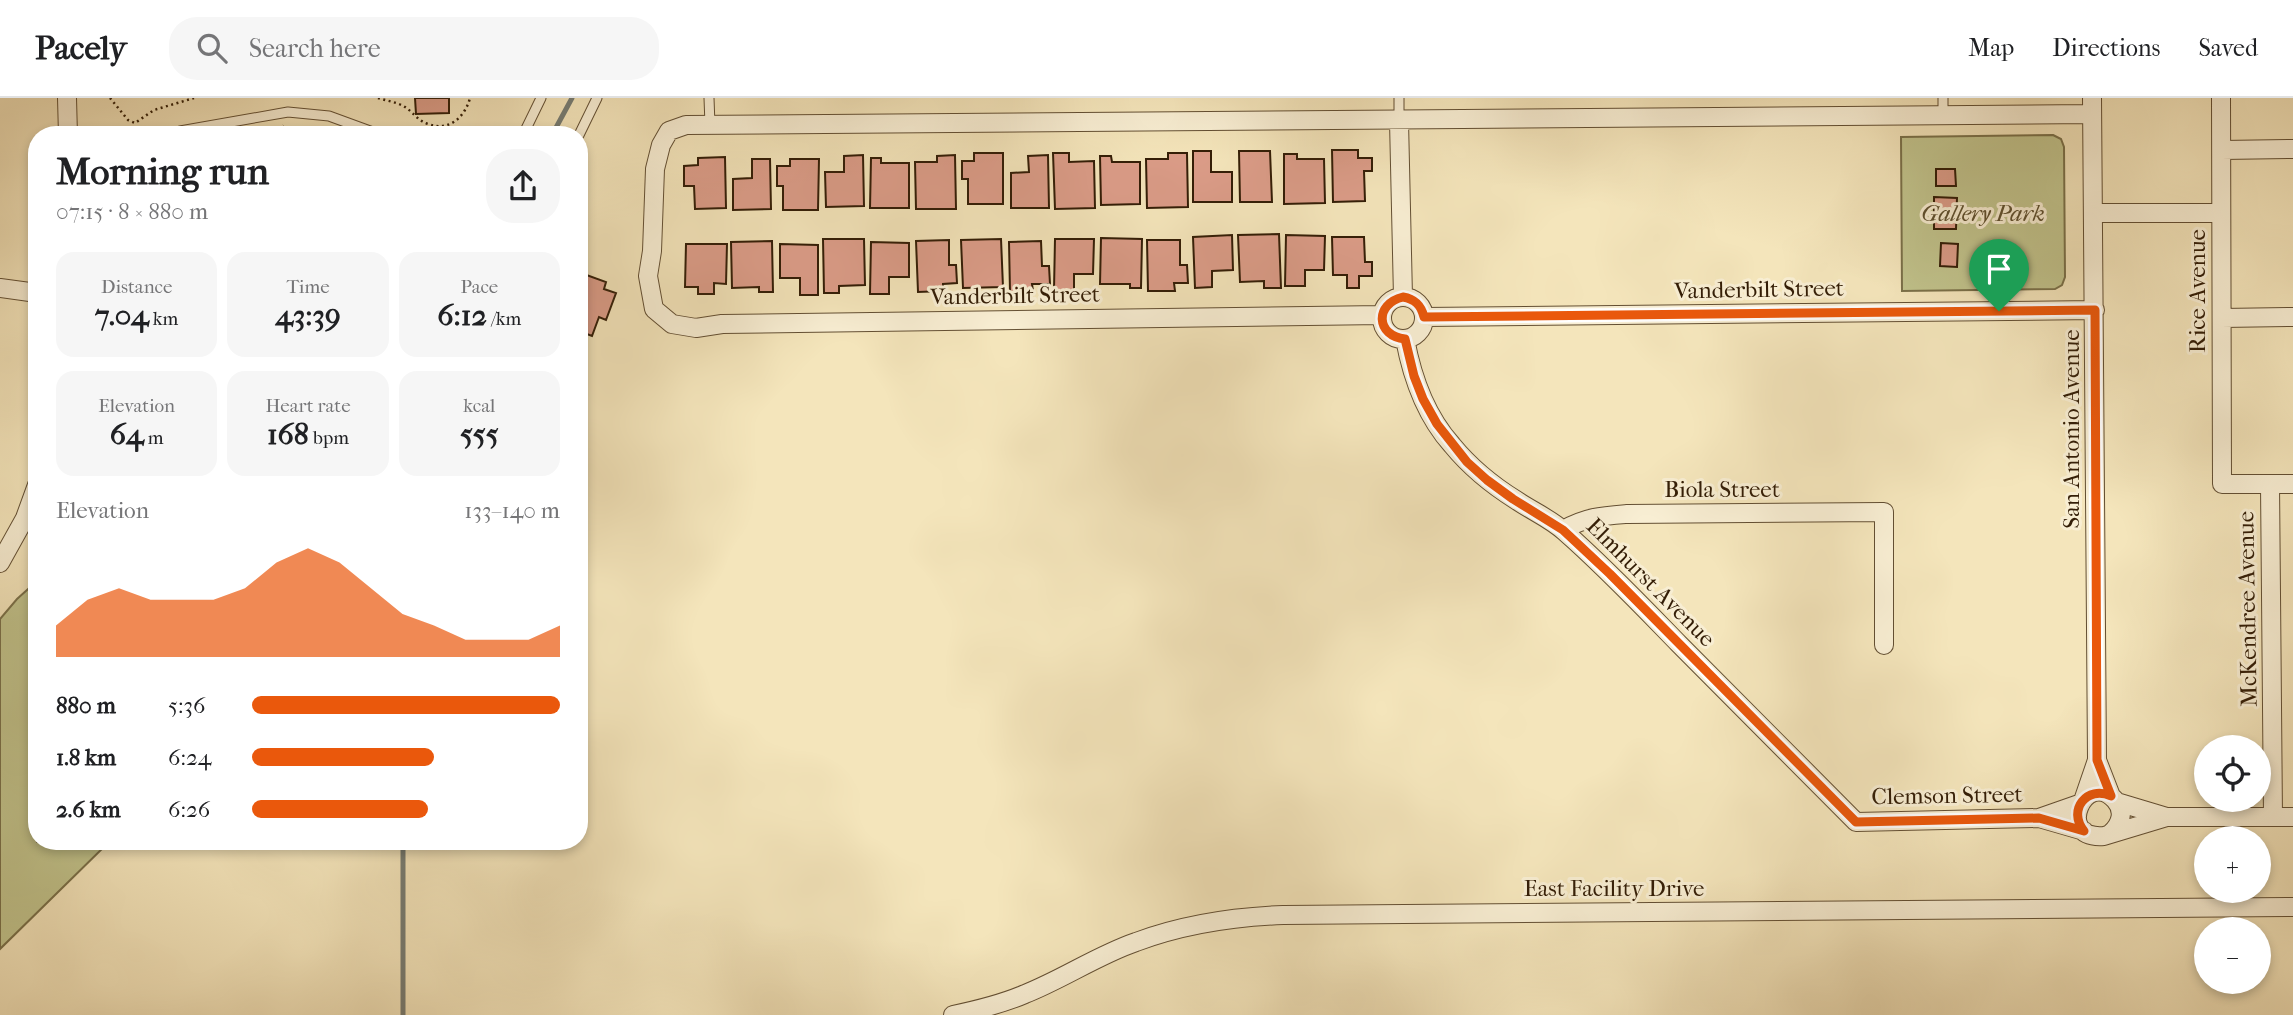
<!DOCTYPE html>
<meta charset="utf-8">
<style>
:root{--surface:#fff;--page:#f6f6f6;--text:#202124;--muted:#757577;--line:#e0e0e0;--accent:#ea580c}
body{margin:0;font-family:"IM FELL French Canon",serif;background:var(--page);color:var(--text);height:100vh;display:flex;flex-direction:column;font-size:26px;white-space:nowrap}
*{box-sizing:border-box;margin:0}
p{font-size:23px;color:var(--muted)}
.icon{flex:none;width:38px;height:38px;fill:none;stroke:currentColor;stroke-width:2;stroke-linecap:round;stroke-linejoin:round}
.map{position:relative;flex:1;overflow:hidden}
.sheet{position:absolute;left:28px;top:28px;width:560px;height:724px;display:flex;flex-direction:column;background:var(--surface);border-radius:28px;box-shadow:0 4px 10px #0003}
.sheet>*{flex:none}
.fabs{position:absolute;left:2194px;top:637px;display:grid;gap:14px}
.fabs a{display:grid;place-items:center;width:77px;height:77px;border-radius:50%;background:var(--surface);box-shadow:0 4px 10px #0003;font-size:35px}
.pin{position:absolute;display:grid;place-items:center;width:60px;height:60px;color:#fff;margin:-72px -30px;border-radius:50% 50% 50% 0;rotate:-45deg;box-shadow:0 0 7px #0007}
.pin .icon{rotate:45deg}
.round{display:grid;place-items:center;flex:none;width:74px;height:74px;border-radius:28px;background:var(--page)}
.head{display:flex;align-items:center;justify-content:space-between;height:119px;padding:0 28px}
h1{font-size:38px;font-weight:700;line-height:52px}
.metrics{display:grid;grid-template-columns:repeat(3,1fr);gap:10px;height:119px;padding:7px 28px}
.metrics div{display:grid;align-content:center;border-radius:18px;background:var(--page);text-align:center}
.metrics b{font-size:30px;font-weight:700}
.metrics small{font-size:19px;font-weight:400}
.metrics p{font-size:19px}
.chart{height:196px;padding:14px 28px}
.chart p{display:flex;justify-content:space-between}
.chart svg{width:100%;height:126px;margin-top:7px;fill:var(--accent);opacity:.7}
ul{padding:0 28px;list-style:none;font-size:23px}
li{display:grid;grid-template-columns:112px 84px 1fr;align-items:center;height:52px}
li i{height:18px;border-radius:9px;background:var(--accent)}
header{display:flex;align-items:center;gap:42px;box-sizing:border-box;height:98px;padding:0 35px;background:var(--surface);border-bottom:2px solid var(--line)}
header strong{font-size:33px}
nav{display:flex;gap:38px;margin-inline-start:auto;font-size:24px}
.search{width:490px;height:63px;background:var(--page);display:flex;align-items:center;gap:18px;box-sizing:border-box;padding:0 24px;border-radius:28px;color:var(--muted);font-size:26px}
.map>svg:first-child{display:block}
</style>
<header>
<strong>Pacely</strong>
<div class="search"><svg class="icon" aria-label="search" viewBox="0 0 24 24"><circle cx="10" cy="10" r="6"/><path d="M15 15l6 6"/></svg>Search here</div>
<nav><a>Map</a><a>Directions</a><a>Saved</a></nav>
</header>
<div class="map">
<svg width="2293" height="917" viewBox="0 0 2293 917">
<rect width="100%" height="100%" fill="#f4e5bb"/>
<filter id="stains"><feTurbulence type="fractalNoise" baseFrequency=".00286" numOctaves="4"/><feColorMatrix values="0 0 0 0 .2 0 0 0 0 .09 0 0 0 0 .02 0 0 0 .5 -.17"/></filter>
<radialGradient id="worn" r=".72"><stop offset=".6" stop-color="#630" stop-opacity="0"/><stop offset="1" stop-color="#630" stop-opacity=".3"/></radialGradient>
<path fill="#c1c38c" stroke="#7a7049" stroke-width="2" d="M2053 37 2061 41 2064 49 2065 179 2062 187 2055 191 1902 193 1901 39Z
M37 483V744H109L0 851V521L17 501Z"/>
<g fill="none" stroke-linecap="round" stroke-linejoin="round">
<path stroke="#767c73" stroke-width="5" d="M552 37 572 0
M403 917V744"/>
</g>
<path fill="#db9c88" stroke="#331d06" stroke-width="2" d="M415 0H449V15L416 16Z
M1332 52H1358V60H1372V73H1364L1365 103 1333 104Z
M1193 53H1211V74H1232V104H1193Z
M1239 53H1270L1272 104H1240Z
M974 55H1003V106H968V81H962V63H974Z
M1053 55H1069V64L1094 63 1095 110 1055 111Z
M1168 55H1187L1188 109 1147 110 1146 61H1168Z
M1284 56H1297V61H1324L1325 105 1284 106Z
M863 57 864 108 826 109 825 74H844V58Z
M955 57 956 111H916L915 64H937V58Z
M1048 57 1049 110H1011V75L1029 74 1028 58Z
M1100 58H1111L1112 64H1140V106L1101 107Z
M725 59 726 110 695 111 694 88H684V68L698 67V60Z
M871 60H881V65H909V110H870Z
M752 61H770L771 111 733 112V81L752 80Z
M790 61H819L818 112H783V88H777V68H790Z
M1936 71H1955L1956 88H1936Z
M1934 99 1957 100 1956 131H1934Z
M1279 136 1281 190H1264V183L1240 184 1238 137Z
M1232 137 1233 172 1212 173V189L1195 190 1193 139Z
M1286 137 1325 138 1324 172H1305V188H1285Z
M1332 139H1364L1365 164H1372V178H1359V190H1347V177H1333Z
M1101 140 1142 141 1141 190H1130V186H1100Z
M823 141H864L865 187 839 188V195H824Z
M1001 141 1003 189 963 190 961 142Z
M1055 141H1094L1093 176H1074V193L1054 192Z
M949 142V167H956L957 185 943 186V193L918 194 916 143Z
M1147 142H1180V167H1187L1188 185H1174L1175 193H1148Z
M772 143 773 194H759V189L732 190 731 144Z
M1041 143 1042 168H1049L1050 186H1032L1033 193 1010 194 1009 144Z
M871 144 909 145V179H889V196H870Z
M1941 145 1958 146 1957 169 1940 168Z
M686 146H727L726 186 714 185V196H698V189H685Z
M780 146 818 147V197H800V180H780Z
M581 175 606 184 604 191 616 195 606 222 599 219 592 238 579 233V180Z"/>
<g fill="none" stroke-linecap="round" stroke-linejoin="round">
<g stroke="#634f33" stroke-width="11">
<path id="lane" d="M709 0 710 27
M1399 0V23
M1943 0V17
M175 37 180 33 288 14 329 18 381 37
M523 37 541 0
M579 37 597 0"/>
</g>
<g stroke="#634f33" stroke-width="20">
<path id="street" d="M67 0 68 37
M2092 0 2097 662
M2221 0 2222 386H2293
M1399 23 1403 199
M2222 52 2293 51
M2093 115H2221
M0 190 37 195
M1382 220a21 21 0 1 1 42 0a21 21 0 1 1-42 0Z
M1382 217 722 226 696 230 672 226 654 211 648 178 652 153 655 71 661 47 669 33 686 27 2092 16
M1424 219 2095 212
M2222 220 2293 219
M1405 241C1412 279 1426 318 1452 347 1470 369 1492 387 1516 402 1532 413 1551 421 1565 434 1605 469 1642 508 1679 546 1738 605 1797 664 1856 724L2039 720
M2270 386 2273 719
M1563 432C1586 419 1602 418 1627 416L1884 414V547
M0 465 25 420 37 387
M2084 700 2097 662 2111 698
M2079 706 2039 720 2084 733
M2167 719H2293
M2111 735C2121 726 2125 713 2115 702 2086 669 2052 742 2104 738L2167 719 2117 704
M953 917C977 912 1002 906 1025 896 1063 881 1098 857 1136 844 1184 826 1232 819 1283 817L2293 809"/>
</g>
<path stroke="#331d06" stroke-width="2.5" stroke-dasharray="2 3.5" stroke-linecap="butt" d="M110 0 128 22 135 25 154 12 194 0
M378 0C387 3 397 4 405 9 413 14 418 23 428 26 449 34 465 19 470 0
M278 37 283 27"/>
<use href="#lane" stroke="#f8eed3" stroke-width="9"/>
<use href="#street" stroke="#f8eed3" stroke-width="18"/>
</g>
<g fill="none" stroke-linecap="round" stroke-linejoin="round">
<g stroke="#fff" stroke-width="14">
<path id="route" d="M1403 199C1415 201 1421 207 1424 219L2095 212 2097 662 2111 698C2087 687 2067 712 2084 733L2039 720 1856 724 1610 476 1563 432 1513 401 1487 382 1467 364 1437 326 1423 301 1414 278 1405 241C1376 238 1374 206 1403 199Z"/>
</g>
<use href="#route" stroke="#ea580c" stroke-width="9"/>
</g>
<g text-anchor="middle" stroke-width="6" stroke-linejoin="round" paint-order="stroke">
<g font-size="23" font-style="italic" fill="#5e4f2e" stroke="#f8eed3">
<text x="1983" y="123">Gallery Park</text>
</g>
<g font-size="23" fill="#331d06" stroke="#f8eed3">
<text transform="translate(1759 191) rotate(-1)" y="8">Vanderbilt Street</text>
<text transform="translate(2197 193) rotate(-90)" y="8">Rice Avenue</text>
<text transform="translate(1015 197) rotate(-1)" y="8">Vanderbilt Street</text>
<text transform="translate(2071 331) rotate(-90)" y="8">San Antonio Avenue</text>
<text x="1722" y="399">Biola Street</text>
<text transform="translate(1651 484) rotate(45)" y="8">Elmhurst Avenue</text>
<text transform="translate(2247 511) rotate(-91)" y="8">McKendree Avenue</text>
<text transform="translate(1947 697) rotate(-1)" y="8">Clemson Street</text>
<text x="1614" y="798">East Facility Drive</text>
</g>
</g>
<rect width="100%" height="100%" filter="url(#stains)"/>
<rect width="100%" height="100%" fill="url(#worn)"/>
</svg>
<div class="fabs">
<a><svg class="icon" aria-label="locate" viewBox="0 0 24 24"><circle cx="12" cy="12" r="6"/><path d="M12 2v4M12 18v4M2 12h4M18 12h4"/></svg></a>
<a>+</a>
<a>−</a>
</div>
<div class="pin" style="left:1999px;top:213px;background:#1e9e55"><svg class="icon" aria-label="arrive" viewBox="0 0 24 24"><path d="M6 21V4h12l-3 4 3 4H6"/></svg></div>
<section class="sheet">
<div class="head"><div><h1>Morning run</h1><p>07:15 · 8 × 880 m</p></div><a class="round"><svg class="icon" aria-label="share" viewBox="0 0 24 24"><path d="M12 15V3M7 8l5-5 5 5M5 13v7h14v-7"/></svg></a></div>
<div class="metrics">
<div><p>Distance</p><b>7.04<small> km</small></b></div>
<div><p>Time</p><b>43:39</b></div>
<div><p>Pace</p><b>6:12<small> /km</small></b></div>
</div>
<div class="metrics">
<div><p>Elevation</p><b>64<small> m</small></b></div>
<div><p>Heart rate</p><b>168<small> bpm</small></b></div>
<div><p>kcal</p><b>555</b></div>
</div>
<div class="chart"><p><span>Elevation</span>133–140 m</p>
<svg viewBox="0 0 160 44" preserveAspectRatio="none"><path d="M0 44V33L10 24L20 20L30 24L40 24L50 24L60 20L70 11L80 6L90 11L100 20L110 29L120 33L130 38L140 38L150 38L160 33V44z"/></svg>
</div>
<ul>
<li><b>880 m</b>5:36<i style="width:100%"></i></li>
<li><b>1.8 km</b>6:24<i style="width:59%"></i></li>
<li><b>2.6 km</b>6:26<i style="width:57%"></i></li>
</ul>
</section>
</div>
